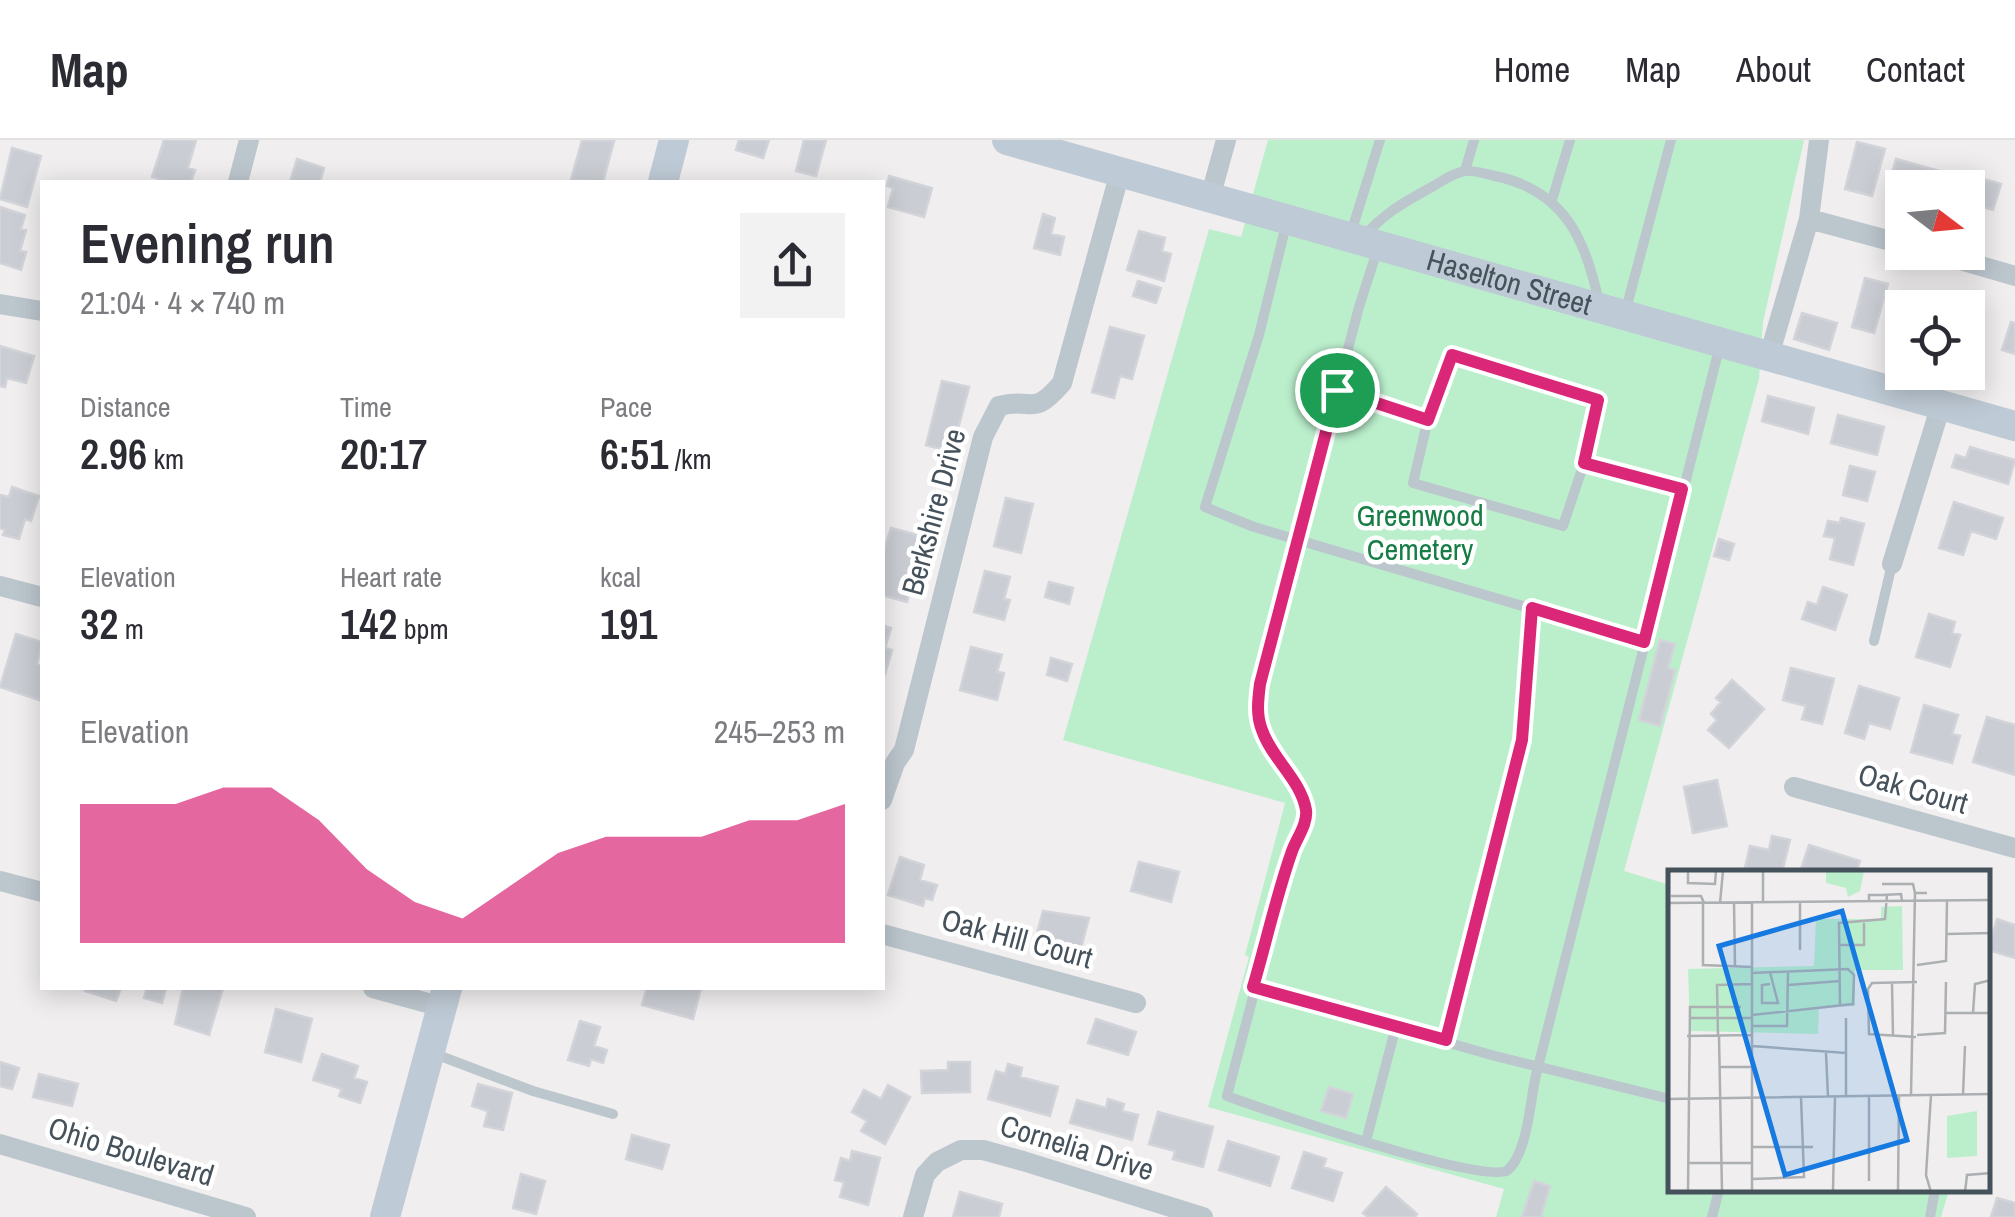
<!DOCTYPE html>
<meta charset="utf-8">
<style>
:root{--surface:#fff;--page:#f2f2f3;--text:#2b2b33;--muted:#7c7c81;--line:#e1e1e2;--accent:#db2777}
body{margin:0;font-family:"Archivo Narrow",sans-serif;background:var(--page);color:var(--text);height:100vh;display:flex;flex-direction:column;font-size:38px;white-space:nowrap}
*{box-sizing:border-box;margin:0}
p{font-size:32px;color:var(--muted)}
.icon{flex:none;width:55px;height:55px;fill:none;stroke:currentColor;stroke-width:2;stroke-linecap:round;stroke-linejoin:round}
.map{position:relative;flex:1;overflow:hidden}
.side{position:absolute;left:40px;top:40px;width:845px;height:810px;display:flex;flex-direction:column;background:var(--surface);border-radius:0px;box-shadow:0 5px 25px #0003}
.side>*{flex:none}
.needle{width:65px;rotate:106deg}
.buttons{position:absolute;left:1885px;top:30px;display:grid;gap:20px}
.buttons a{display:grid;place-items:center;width:100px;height:100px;border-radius:0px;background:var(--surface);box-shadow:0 5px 25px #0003;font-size:50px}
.pin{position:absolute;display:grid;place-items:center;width:85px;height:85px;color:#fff;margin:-42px;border:5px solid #fff;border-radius:50%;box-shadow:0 2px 10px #0007}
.round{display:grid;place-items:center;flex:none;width:105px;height:105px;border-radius:0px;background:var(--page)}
.headline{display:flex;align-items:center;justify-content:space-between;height:170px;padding:0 40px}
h1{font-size:55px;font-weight:600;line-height:75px}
.figures{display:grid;grid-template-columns:repeat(3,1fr);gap:15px;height:170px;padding:10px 40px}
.figures div{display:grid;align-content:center}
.figures b{font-size:42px;font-weight:600}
.figures small{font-size:28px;font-weight:400}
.figures p{font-size:28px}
.chart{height:280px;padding:20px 40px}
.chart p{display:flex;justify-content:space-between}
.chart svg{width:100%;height:180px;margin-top:10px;fill:var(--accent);opacity:.7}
header{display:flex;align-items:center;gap:60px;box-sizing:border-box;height:140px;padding:0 50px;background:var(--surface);border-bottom:2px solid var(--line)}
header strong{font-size:48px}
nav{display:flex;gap:55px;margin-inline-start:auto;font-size:35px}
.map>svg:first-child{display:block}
</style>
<header>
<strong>Map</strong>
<nav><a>Home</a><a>Map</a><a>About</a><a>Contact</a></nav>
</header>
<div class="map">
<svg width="2015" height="1077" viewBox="0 0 2015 1077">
<rect width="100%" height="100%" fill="#f0eeee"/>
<path fill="#bbefcc" d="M1268 0H1804L1763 182 1759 239 1624 731 1670 745V1050H1949L1941 1077H1496L1504 1049 1208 967 1249 817 1245 815 1285 663 1063 600 1209 89 1241 97Z"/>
<path fill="#cacdd3" stroke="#d2d4da" stroke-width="2.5" d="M164 0H196L188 28 195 30 191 42H171L152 37Z
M582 0 614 1 603 42 571 40Z
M739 0H769L763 18 736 10Z
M804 0H826L816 36 796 31Z
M1857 2 1885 9 1872 56 1845 49Z
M12 8 41 16 27 67 0 59Z
M297 19 324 28 320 42H290Z
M1896 19 1939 31 1935 48 1902 49 1889 45Z
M1960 32 2001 44 1993 70 1968 62V48H1955Z
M889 36 932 48 924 77 888 67 893 48 887 46Z
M0 67 25 75 21 89 26 90 20 111 26 112 21 130 0 123Z
M1043 74 1055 78 1051 94 1064 97 1060 115 1034 108Z
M1139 91 1165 98 1162 111 1171 114 1164 141 1127 130Z
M1865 138 1888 144 1874 193 1852 187Z
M1138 141 1161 148 1156 163 1133 156Z
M1902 151 1938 162 1936 168H1902V194L1890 191Z
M1802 173 1837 183 1829 210 1794 199Z
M2011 182 2015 183V214L2002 210Z
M1110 187 1144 196 1132 239 1120 236 1114 258 1092 252Z
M0 206 34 216 26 243 7 238 5 247 0 246Z
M942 241 969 247 952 312 926 305Z
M1768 256 1814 268 1808 294 1762 281Z
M1838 275 1884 287 1877 315 1831 303Z
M1970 307 2015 320 2008 344 1952 327 1956 315 1966 318Z
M1850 326 1875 332 1867 361 1843 355Z
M12 347 39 356 31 381 25 379 19 399 3 395 5 390 0 388V355L9 357Z
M1006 358 1033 364 1021 413 994 406Z
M1954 362 2003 378 1996 399 1971 391 1963 415 1939 408Z
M1841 378 1864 384 1853 425 1830 419 1835 398 1824 396 1828 381 1840 383Z
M891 388 925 397 907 462 882 455V417Z
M1719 399 1734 404 1729 420 1714 416Z
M985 431 1010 437 1004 459 1010 460 1004 480 974 472Z
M1049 442 1073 448 1069 464 1045 457Z
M1823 447 1847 455 1835 490 1802 479 1808 462 1817 465Z
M1929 474 1955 482 1952 493 1960 495 1950 527 1916 517Z
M882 485 891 488 885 508 892 510 885 534 882 533Z
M16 494 42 502 37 524 42 525V561L0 547Z
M1660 500 1675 504 1668 528 1675 530 1660 586 1639 580Z
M971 507 1002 515 997 532 1004 533 997 560 960 550Z
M1051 518 1072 524 1067 541 1047 535Z
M1791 528 1834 539 1822 584 1802 579 1806 566 1783 560Z
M1732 540 1764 569 1729 608 1708 590 1717 580 1711 574 1721 562 1716 558Z
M1859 546 1899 558 1890 589 1869 583 1864 599 1845 593Z
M1924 565 1958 575 1952 594 1960 596 1952 623 1911 612Z
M1987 577 2015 585V635L1973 622Z
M1717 640 1727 686 1693 693 1684 647Z
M1772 696 1790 700 1782 732 1745 728 1750 706 1769 710Z
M1809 705 1860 721 1856 732H1800Z
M900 717 924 725 920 740 937 745 932 760 925 758 923 766 888 755Z
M1139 722 1179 732 1171 762 1131 751Z
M1043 771 1089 778 1081 808 1036 797Z
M1997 779 2015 785V818L1988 810Z
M86 848H121L116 861 85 851Z
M147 848H166L162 863 144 858Z
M183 848H223L209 895 175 884Z
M647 848H701L693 879 642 865Z
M276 869 312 879 301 922 265 912Z
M1096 879 1136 892 1128 915 1088 903Z
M580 881 600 887 594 906 607 910 603 923 591 919 589 926 568 920Z
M322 914 358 926 354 938 367 942 360 963 339 956 342 949 313 940Z
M0 922 19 928 12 949 0 946Z
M948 922H970V952L922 953 921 931 948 930Z
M1008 924 1022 928 1020 937 1058 947 1050 976 988 959 996 931 1005 934Z
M39 934 78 944 72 966 33 957Z
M478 944 512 953 503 990 484 986 488 971 472 966Z
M888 945 910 957 885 1004 861 991 867 981 852 972 864 950 881 959Z
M1329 947 1353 954 1346 978 1321 971Z
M1108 959 1124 964 1122 971 1138 975 1132 1000 1070 983 1077 960 1106 968Z
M1158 972 1213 987 1203 1027 1173 1019 1175 1011 1149 1004Z
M632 995 669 1005 662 1029 626 1019Z
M1228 1001 1279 1017 1270 1046 1219 1030Z
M852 1011 880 1018 868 1065 840 1057 844 1042 835 1040 841 1018 850 1021Z
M1304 1012 1326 1019 1323 1027 1342 1033 1333 1061 1292 1048Z
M521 1034 545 1041 536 1074 513 1068Z
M1534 1041 1550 1046 1541 1077H1522Z
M1386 1047 1417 1074 1415 1077H1368L1363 1073Z
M960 1052 1002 1064 999 1077H953Z
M1997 1058 2015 1063V1077H1991Z"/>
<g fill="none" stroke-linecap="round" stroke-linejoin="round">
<path stroke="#bcc6cd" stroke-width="10" d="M1465 31 1474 0
M1552 60 1570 0
M1286 85 1259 195 1205 367 1254 387 1645 502
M1350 96 1380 0
M1362 98C1385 73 1401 64 1430 48 1441 42 1452 33 1465 31 1474 30 1486 34 1495 36 1564 50 1586 99 1599 163
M1377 111 1359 167 1260 545C1258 567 1258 585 1269 606 1281 627 1306 648 1305 675 1305 687 1296 700 1291 712L1227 956C1262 969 1489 1047 1508 1030 1528 1012 1530 960 1536 935L1720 205
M1625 173 1671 0
M1452 215 1598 260 1584 323 1563 386 1413 343 1428 279Z
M1337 250 1428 279
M1584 323 1682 349
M1874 501 1892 424
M1253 847 1495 916 1670 959
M1446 900 1522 600 1532 468
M435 914 533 951 613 974
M1366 1001 1396 886
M1712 1077 1719 1050
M1930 1077 1935 1050"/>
<path stroke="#bcc6cd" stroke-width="20" d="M238 42 249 0
M1210 58 1226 0
M1809 79 1902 104
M1932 112 2015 136
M0 164 42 171
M1769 216 1809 79 1819 0
M1892 424 1941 265
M0 446 42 457
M1794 647 2015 708
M882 660 895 623 904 610 983 297 999 266C1034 257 1032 278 1062 243L1120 32
M0 741 42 752
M882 794 1136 863
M373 848 442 867
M0 1004 246 1077
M913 1077 925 1035 937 1022 961 1010H983L1023 1021 1203 1077"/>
<g stroke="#becad5" stroke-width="30">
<path id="s1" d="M1007 0 2015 286"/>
<path d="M663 42 674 0"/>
<path d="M385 1077 447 848"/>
</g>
</g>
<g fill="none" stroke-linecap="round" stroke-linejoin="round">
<g stroke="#fff" stroke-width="20">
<path id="route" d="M1452 215 1598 260 1584 323 1682 349 1644 502 1532 468 1522 600 1446 900 1253 847C1266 803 1276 757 1291 714 1295 700 1308 685 1306 670 1301 640 1272 619 1262 590 1256 575 1258 560 1260 544L1337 250 1428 280Z"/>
</g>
<use href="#route" stroke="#db2777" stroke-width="12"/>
</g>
<g text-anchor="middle" stroke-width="9" stroke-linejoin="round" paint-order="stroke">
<g font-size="30" fill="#46525b" stroke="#fff">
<text dy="10" stroke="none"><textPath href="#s1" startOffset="522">Haselton Street</textPath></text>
<text transform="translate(934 372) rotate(-75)" y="10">Berkshire Drive</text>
<text transform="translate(1913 649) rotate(16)" y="10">Oak Court</text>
<text transform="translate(1017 799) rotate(15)" y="10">Oak Hill Court</text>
<text transform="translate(1077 1008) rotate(17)" y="10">Cornelia Drive</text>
<text transform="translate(131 1012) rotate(17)" y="10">Ohio Boulevard</text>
</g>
<g font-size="30" fill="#167d44" stroke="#fff">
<text x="1420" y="386">Greenwood<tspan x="1420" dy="34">Cemetery</tspan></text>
</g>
</g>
<g transform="translate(1668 730)">
<rect width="322" height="322" fill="#f0eeee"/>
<path d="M158 1H196L192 21 180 27 178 18 158 13ZM234 36 235 100H187V136L151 137 150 164 22 161 20 99 146 96 148 49H213V37ZM309 241V286L279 288V246Z" fill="#bbefcc"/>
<path fill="none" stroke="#acb0b3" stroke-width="2.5" d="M20 1V13L47 14 48 1M214 14H245L247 23M3 26H33L36 33M201 32V25H214L233 24 234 31M0 33 323 30M35 33V95L84 97M52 33 55 1M66 33 67 97M84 33V322M95 33V1M132 33V80M279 64 323 63M171 75H196V50M249 95 278 91 279 30M102 102 110 133H94V115L102 114M84 103 180 99 186 105 185 134 84 145M224 113 225 165M120 115 172 111M172 135 171 53 217 49 219 25M277 143H323M305 143 307 114 323 110M21 148H84M178 148V227M84 156H119L120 102M249 165 277 163 278 112M19 166 84 165M50 166 49 115 84 114M51 166 54 322M248 167 201 164 200 119 204 113 249 112M84 176 178 183M158 183 160 227M51 197H84M243 225 247 23H259M295 225 297 176M201 226V311M0 229 323 224M84 277H145M20 293H84M84 309 136 307 133 227M165 321 167 227M20 322 22 137H73M230 322 231 226M263 322 258 305 263 225M297 322 299 305 323 303"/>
<path fill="#177ae1" fill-opacity="0.15" stroke="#177ae1" stroke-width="5" d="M174 41 239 270 117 305 51 76Z"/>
<rect width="322" height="322" fill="none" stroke="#46525b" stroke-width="5"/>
</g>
</svg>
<div class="buttons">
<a><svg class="needle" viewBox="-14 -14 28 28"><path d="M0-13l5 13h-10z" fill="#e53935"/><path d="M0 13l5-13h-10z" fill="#7c7c81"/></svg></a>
<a><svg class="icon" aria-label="locate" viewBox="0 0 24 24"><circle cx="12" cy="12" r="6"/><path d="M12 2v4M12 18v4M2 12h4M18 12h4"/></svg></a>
</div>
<div class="pin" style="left:1337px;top:250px;background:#1e9e55"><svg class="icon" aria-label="arrive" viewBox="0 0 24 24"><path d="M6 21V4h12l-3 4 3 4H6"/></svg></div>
<section class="side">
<div class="headline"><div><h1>Evening run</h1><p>21:04 · 4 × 740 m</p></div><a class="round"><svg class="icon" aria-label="share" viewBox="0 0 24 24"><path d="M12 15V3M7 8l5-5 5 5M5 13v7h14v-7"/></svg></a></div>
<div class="figures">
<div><p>Distance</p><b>2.96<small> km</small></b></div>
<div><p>Time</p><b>20:17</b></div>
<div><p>Pace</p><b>6:51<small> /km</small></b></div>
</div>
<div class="figures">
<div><p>Elevation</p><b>32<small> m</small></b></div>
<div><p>Heart rate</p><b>142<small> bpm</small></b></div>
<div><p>kcal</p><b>191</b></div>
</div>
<div class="chart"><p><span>Elevation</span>245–253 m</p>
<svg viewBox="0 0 160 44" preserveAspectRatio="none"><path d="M0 44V10L10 10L20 10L30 6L40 6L50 14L60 26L70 34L80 38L90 30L100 22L110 18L120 18L130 18L140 14L150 14L160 10V44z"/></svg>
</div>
</section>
</div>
